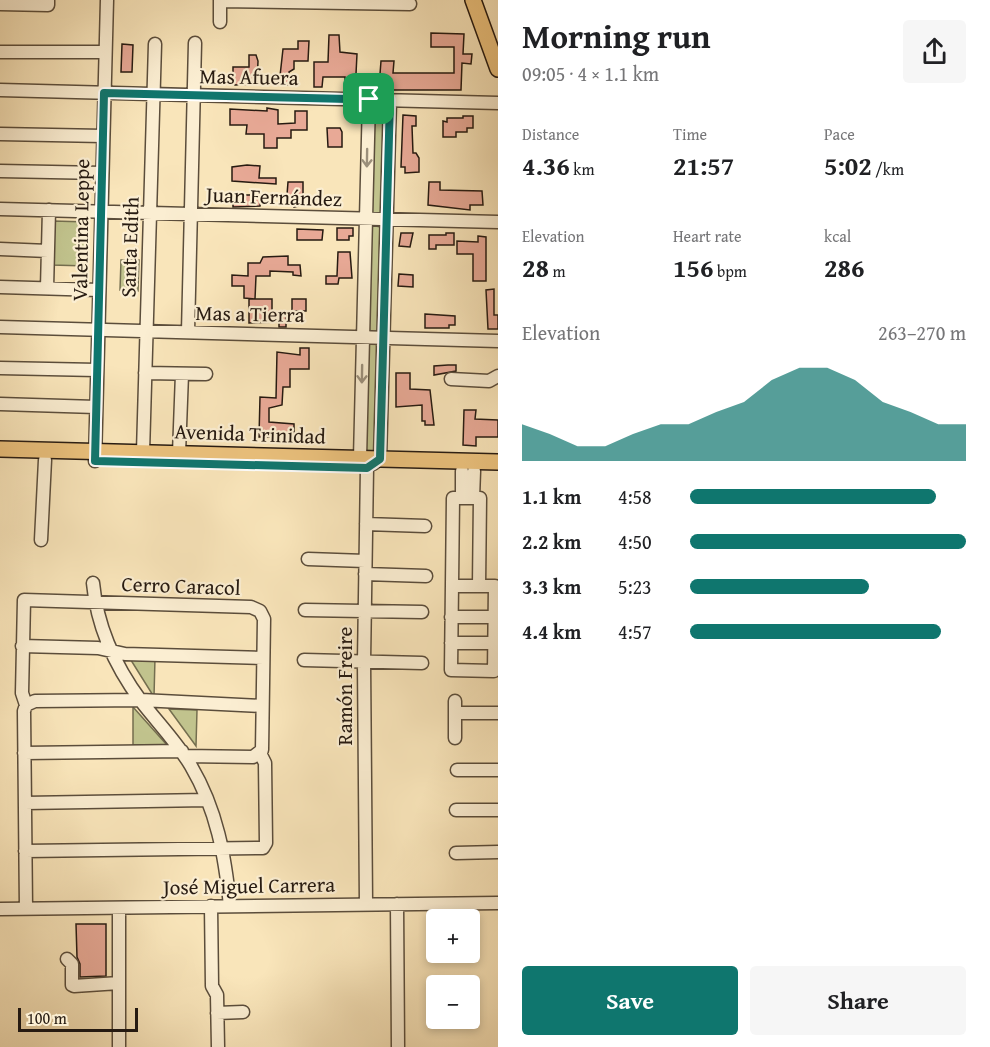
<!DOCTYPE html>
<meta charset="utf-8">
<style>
:root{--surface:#fff;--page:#f6f6f6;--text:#202124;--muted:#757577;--accent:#0f766e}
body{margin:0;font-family:"Gentium Book Plus",serif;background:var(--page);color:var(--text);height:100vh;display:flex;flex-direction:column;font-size:22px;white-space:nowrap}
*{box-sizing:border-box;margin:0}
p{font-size:20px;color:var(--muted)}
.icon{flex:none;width:33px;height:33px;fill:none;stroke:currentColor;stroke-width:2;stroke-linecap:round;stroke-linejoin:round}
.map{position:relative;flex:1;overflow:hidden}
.panel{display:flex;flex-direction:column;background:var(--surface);width:492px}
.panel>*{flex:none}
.controls{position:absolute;left:426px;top:909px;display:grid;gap:12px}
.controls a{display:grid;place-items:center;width:54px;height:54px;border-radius:6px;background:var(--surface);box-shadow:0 3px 9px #0003;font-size:30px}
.scale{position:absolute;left:18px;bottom:15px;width:120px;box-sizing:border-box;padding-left:6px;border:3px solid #261a11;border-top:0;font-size:16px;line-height:21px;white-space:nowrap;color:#261a11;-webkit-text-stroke:4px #fbeed2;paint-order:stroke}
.pin{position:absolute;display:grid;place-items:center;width:51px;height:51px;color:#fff;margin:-26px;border-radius:12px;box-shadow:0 3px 9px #0006}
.round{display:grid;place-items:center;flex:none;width:63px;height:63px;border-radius:6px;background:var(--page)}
.head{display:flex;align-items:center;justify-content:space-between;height:102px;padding:0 24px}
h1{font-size:33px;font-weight:700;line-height:45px}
.figures{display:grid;grid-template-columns:repeat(3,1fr);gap:9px;height:102px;padding:6px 24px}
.figures div{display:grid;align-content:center}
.figures b{font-size:26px;font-weight:700}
.figures small{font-size:16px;font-weight:400}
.figures p{font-size:16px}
.chart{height:168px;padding:12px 24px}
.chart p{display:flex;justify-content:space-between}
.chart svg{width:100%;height:108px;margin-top:6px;fill:var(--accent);opacity:.7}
.action{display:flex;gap:12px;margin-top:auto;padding:12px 24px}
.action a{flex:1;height:69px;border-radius:6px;background:var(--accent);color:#fff;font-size:24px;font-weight:700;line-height:69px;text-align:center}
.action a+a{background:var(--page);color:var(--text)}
ul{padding:0 24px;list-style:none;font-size:20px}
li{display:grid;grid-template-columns:96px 72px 1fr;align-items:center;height:45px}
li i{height:15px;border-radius:8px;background:var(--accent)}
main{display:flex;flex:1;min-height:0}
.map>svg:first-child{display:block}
</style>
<main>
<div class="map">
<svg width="498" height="1047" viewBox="0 0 498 1047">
<rect width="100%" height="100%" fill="#f9e5ba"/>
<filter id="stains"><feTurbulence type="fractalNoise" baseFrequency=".00333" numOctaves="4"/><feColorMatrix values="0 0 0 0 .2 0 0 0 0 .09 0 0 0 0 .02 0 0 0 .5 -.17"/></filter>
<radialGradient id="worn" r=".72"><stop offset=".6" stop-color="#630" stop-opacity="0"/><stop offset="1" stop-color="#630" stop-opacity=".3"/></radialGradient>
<path fill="#c1c38d" stroke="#746e4f" stroke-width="1.5" d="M377 105 384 107 382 214 374 217 370 208 374 107Z
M53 221 88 222 87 266 52 265Z
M372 225 380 227 378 333 367 332 370 229Z
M121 260H139L138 291 120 290Z
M371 343H375L378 349 376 455 366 456V348Z
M129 657 155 658 154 697Z
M133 707 167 745H133Z
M169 709 197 710 196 746Z"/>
<path fill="#e8a996" stroke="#261a11" stroke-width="1.5" d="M431 33 464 34 463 54H472L471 64 462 63 461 90H386V85L345 82V77H323L322 87H314V62H328L329 35H339L340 52 357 54 356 74H380L381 61H394L393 73H454V47H431Z
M298 41H309L308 61H294V69L289 72V85H279L283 49H298Z
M122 44 133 45 132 72H121Z
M249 55H256L258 61 257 84 235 85 233 83V67H249Z
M267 108 278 110V124L295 123V111H307V130H291V138H277V148H264V134H246L247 125H230V109L267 111Z
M403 115 416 116V126H412L413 153H416L419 158V172L405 173V167H401Z
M463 116H473V128H467V132H456V137H443V121L447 122V118H463Z
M327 128H340L342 132V147H328Z
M247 165 260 166 259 178H276V184L232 181V167Z
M288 182H303V196H308V204L294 207V204H282V195H287Z
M429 182H440V190L482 191 483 205H470V210L428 205Z
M233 195H261L260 206 233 207Z
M337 228H353V236H349V240H337Z
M297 229 323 230 322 240H297Z
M401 233H413L410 247 399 246Z
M446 233H454V245H436V249H429V235H446Z
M478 236 486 237V281H473V254H457V241L478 242Z
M338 252H350L352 278H339L338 284H326V276H337Z
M288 256V265H300L301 276 293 275V272L270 271V276H256L255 299 244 298V286H232V275L248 276V263H260L263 257Z
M399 274 413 275V287L398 286Z
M494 289V315H498V329H488L486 290Z
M249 299H272V312H286V327H279V322L249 323Z
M292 299H306V311H292Z
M425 314 455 316V325H449V328H425Z
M300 348H309V369H290V387H283L282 405 269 408V422L294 424V441H274V437H259L260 397 276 398 277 352 300 355Z
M448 365H456V371L434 375V366Z
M396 373H410V389L430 390 434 425H425V421H422V405L396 407Z
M464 410H476L475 419 498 420V437H476V446L463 445Z
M76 924H106V976L80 977V964L77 957Z"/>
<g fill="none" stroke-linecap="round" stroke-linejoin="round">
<g stroke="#5b4d3b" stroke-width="15">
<path id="minor" d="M220 1 410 4
M0 4 48 5V0
M220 22V0
M0 52H105
M0 90 498 103
M0 134 103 136
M0 171 102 173
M0 209 498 222
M0 249 48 251
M0 287 99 290
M47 288 49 210
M0 327 498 341
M188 332 195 43
M0 368 97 370
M145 373 206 374
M451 379 489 381 498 376
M0 404 96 407
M143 452 155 44
M179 453 182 374
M95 461 107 0
M373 464 380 459 390 100
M462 498V471
M473 498 474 471
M366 524 425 526
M41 540 45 460
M308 559 365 561
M365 574 426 576
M93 583C97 626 115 666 141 701 157 722 177 742 191 766 217 810 225 856 230 906
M452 586H495L494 671 451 670 453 498H480L479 586
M305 610 422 612
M451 617H494
M451 643H494
M22 646 98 648 125 654 263 658
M304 660 422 663
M455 701V738
M26 705 35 701 141 700 262 706
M455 713H498
M24 753 182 751
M457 770H498
M25 803 207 800
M456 810H498
M25 851 263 848 266 843 265 763 260 753
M456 853 498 852
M366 904 364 662 367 468 360 458 369 99
M397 904 398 1047
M211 906 212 986 217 995 218 1047
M0 909 498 903
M26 909 24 711 26 705 22 693 24 600 251 607 260 611 264 619 262 750 253 757 185 756
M67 959 72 964V985L74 986 119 983
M217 1013 243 1012
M119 1047V908"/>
</g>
<g stroke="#261a11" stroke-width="18">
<path id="major" d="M473 0 498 69
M0 449 498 462"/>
</g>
<use href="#minor" stroke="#fbeed2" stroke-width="12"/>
<use href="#major" stroke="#ecc27d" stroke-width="15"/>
</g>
<defs><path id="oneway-shaft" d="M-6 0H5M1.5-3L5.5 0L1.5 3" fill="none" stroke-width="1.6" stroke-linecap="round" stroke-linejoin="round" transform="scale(1.5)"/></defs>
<g stroke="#9b8f7b">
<use href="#oneway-shaft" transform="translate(367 158) rotate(91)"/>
<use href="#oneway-shaft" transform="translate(362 374) rotate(91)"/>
</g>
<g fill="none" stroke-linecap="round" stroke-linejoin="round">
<g stroke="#fff" stroke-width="12">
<path id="route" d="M104 93 390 100 380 459 367 468 95 461Z"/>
</g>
<use href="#route" stroke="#0f766e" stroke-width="8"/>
</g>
<g text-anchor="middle" stroke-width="4.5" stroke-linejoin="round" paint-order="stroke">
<g font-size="21" fill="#261a11" stroke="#fbeed2">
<text transform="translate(249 77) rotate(1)" y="7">Mas Afuera</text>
<text transform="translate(274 197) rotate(2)" y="7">Juan Fernández</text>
<text transform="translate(81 230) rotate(-89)" y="7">Valentina Leppe</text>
<text transform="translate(130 247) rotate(-88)" y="7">Santa Edith</text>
<text transform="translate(250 314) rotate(1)" y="7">Mas a Tierra</text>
<text transform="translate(250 434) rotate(2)" y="7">Avenida Trinidad</text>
<text transform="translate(181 586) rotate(2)" y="7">Cerro Caracol</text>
<text transform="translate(345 686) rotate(-90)" y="7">Ramón Freire</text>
<text transform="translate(249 886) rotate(-1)" y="7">José Miguel Carrera</text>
</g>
</g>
<rect width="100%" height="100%" filter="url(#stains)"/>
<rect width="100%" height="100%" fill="url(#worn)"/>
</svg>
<div class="controls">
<a>+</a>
<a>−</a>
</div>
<div class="scale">100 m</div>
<div class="pin" style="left:369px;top:99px;background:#1e9e55"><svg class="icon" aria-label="arrive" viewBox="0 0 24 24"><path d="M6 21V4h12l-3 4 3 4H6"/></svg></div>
</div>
<section class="panel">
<div class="head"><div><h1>Morning run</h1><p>09:05 · 4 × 1.1 km</p></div><a class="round"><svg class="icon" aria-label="share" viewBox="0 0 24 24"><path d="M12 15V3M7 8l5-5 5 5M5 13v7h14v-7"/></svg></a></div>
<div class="figures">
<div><p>Distance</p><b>4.36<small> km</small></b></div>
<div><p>Time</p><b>21:57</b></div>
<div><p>Pace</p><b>5:02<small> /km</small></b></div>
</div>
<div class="figures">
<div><p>Elevation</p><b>28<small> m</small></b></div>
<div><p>Heart rate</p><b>156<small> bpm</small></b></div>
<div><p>kcal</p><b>286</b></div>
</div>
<div class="chart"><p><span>Elevation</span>263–270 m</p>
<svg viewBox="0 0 160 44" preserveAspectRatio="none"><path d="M0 44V29L10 33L20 38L30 38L40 33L50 29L60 29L70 24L80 20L90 11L100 6L110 6L120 11L130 20L140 24L150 29L160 29V44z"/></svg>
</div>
<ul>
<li><b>1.1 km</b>4:58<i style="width:89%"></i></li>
<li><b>2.2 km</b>4:50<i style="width:100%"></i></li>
<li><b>3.3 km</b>5:23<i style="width:65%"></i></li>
<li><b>4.4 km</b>4:57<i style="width:91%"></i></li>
</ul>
<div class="action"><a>Save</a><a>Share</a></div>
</section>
</main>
